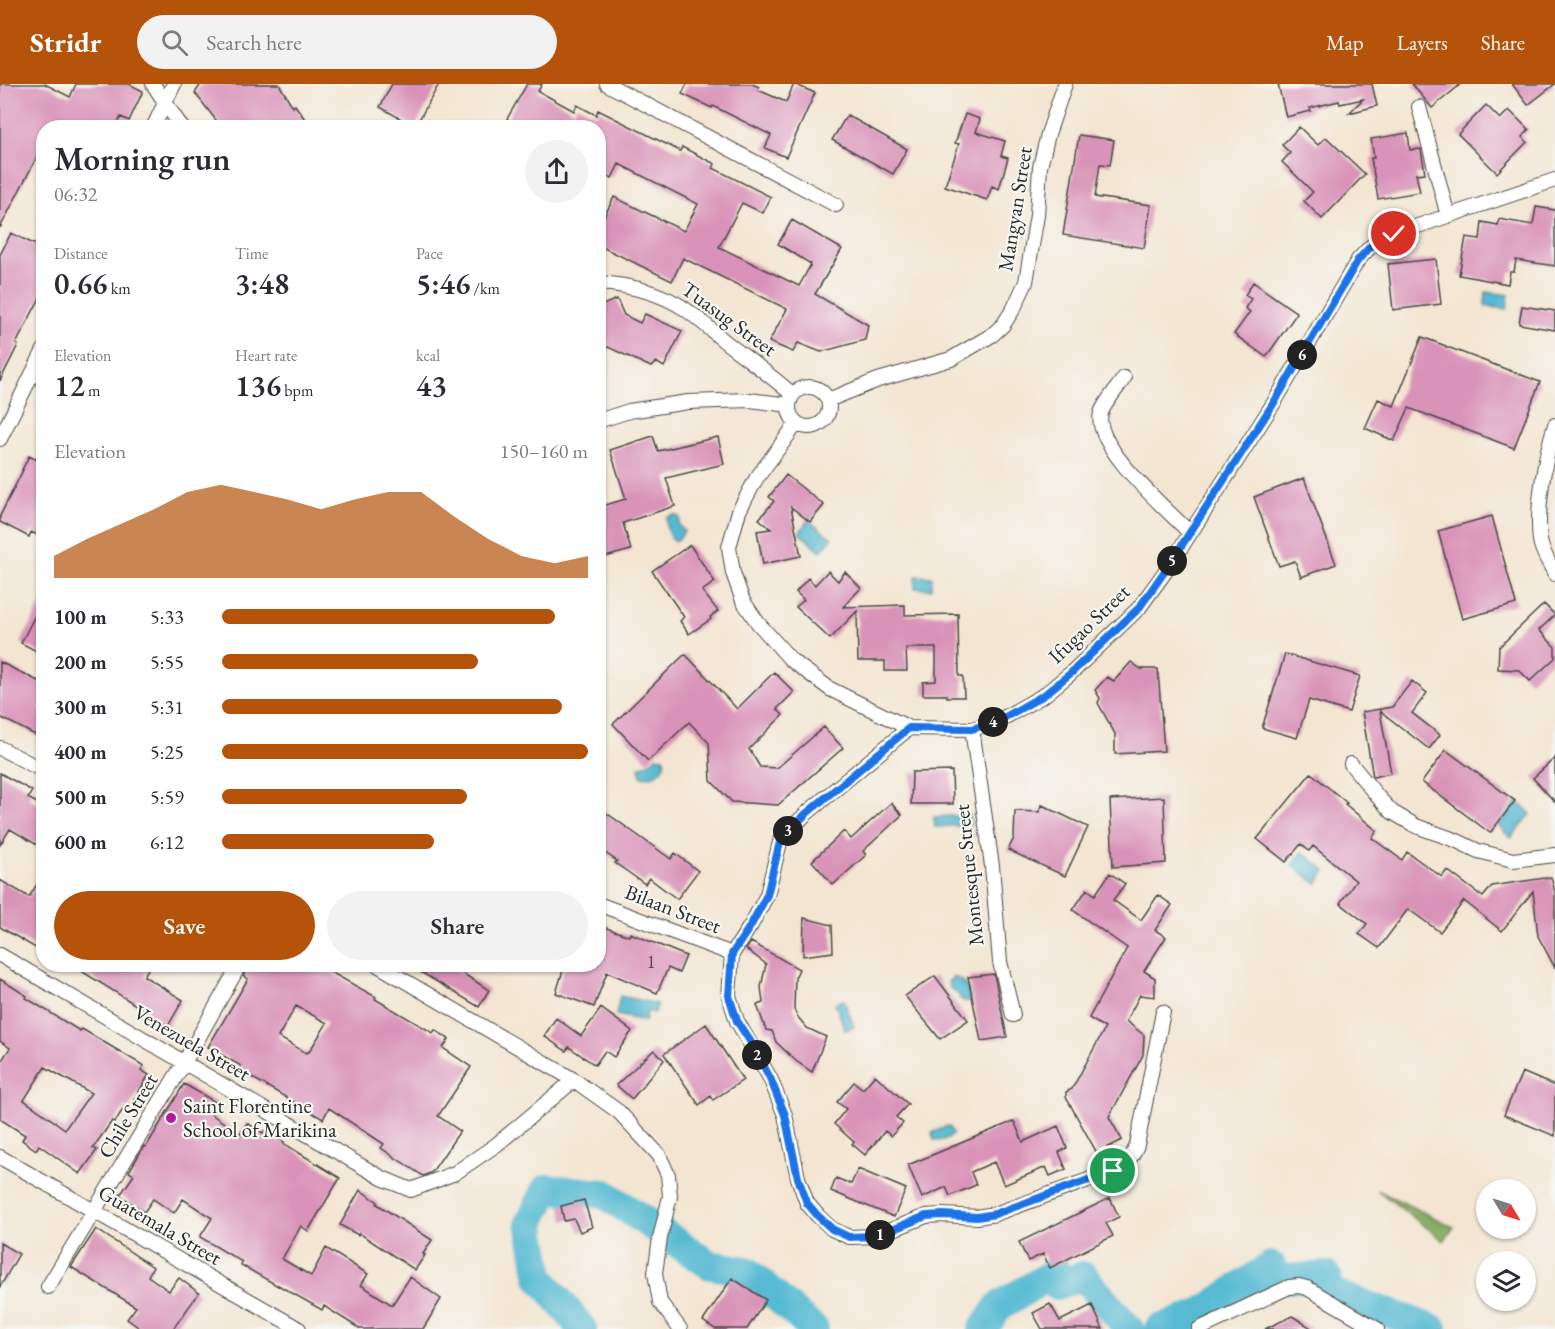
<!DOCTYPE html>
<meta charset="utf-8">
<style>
:root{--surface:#fff;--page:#f2f2f3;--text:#2b2b33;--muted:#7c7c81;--accent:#b45309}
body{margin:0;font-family:"EB Garamond",serif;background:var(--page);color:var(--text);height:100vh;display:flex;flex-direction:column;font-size:22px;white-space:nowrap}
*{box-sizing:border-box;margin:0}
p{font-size:20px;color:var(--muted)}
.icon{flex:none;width:33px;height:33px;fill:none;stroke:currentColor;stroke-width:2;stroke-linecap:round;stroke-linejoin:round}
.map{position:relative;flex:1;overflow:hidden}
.sheet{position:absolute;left:36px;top:36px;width:570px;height:852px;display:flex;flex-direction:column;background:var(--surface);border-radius:24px;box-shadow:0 2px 4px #0004}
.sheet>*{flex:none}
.needle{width:39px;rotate:128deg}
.fabs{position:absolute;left:1476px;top:1095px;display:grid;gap:12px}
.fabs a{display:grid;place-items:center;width:60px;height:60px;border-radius:50%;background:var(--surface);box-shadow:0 2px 4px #0004;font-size:30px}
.pin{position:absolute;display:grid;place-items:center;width:51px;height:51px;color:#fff;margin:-26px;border:3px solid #fff;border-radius:50%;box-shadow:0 2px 6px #0007}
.km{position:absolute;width:30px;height:30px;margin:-15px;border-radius:50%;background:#222;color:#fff;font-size:16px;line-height:30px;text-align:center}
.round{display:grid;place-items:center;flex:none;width:63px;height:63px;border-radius:32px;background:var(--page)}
.overview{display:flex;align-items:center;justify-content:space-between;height:102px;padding:0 18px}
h1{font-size:33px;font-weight:600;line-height:45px}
.metrics{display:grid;grid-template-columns:repeat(3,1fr);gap:9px;height:102px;padding:6px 18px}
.metrics div{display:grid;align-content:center}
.metrics b{font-size:30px;font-weight:600}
.metrics small{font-size:16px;font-weight:400}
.metrics p{font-size:16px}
.chart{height:168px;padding:12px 18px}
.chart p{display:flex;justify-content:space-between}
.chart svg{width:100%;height:108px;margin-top:6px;fill:var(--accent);opacity:.7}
.button{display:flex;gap:12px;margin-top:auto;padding:12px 18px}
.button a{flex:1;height:69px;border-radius:36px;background:var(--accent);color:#fff;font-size:24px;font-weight:600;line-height:69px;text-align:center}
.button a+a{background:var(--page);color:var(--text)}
ul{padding:0 18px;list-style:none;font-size:20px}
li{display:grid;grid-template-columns:96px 72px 1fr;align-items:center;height:45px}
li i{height:15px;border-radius:8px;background:var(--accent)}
header{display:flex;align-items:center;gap:36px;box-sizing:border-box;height:84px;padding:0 30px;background:var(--accent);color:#fff}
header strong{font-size:28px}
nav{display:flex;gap:33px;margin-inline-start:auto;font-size:21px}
.search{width:420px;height:54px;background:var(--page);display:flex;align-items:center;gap:15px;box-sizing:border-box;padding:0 21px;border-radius:33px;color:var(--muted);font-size:22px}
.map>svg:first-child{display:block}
</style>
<header>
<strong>Stridr</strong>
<div class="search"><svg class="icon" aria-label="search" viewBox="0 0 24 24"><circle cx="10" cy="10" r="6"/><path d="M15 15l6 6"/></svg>Search here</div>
<nav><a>Map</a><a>Layers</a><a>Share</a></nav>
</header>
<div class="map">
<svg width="1555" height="1245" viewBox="0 0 1555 1245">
<rect width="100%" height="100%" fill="#f6f6f2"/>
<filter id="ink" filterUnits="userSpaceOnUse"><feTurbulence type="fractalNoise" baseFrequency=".0167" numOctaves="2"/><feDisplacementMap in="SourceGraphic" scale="12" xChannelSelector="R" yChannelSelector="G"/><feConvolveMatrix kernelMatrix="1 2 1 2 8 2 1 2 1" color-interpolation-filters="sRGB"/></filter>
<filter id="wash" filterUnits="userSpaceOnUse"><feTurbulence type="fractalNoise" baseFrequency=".008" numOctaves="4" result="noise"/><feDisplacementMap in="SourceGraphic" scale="24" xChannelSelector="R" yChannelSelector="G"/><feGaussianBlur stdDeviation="1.35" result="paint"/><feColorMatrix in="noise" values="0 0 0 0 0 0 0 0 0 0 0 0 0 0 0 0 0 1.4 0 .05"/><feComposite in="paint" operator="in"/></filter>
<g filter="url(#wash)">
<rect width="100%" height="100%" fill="#f3e5d1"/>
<path fill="#86ac62" stroke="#586c46" stroke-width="1.5" d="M1377 1106 1454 1143 1444 1157Z"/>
<path fill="#54bad2" stroke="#40727e" stroke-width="1.5" d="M1486 208 1509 211 1507 225 1485 222Z
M672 431H676L680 434 679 441 684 447C674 469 664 447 667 434Z
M808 436 832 454 821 467 799 449Z
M916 492 932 493 931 505 915 504Z
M656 673H664C667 686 653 695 641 692L639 683 651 678Z
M1518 718 1531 730 1511 754 1498 742Z
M970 731V741L935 743 934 733Z
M1302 768 1326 787 1317 800 1292 781Z
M953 893C964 896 971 906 969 917H964L960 915 959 911C953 906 949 906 948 898Z
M620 912 657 920 655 929 647 927 645 937 616 931Z
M844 916 854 943 845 946 835 919Z
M947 1042 950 1043 953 1051 943 1056H934L932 1049Z"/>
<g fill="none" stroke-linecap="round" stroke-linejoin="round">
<path stroke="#54bad2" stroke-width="30" d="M582 1245 540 1193 530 1138 547 1105 605 1110 710 1181 747 1187 805 1238 814 1245
M983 1245 999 1222 1056 1188V1201L1083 1192 1129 1245
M1159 1245 1200 1230 1271 1182 1269 1196 1327 1192V1207L1433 1245"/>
</g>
<g id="blocks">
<path fill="#d992b8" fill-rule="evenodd" d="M0 0H45L70 13 76 0H129L143 7 129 37 121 33 115 44H44V59L0 144Z
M201 0H279L293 23 295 21 307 38 299 44H222L195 9Z
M392 0H439L415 43 380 23Z
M527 0H542L538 7 574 27 577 21 596 31 598 26 680 67 682 63 715 80 713 84 771 113 763 129 742 119 719 163 799 202 811 180 778 160 792 136 842 165 815 210 868 241 865 256 821 268 798 259 793 268 769 258 787 225 683 174 672 197 598 161V145L614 113 684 147 698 120 619 80 612 94 598 87 603 77 598 75V44H505L509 36 507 35Z
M687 0H752L759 3 758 6 786 18 794 0 815 9 786 73 765 64 771 51 713 22 712 24 682 10Z
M1278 0H1372L1377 22 1349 29 1363 15 1340 20 1339 17 1310 24 1311 27 1286 33Z
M1412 0H1461L1432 24Z
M1512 0H1555L1528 21Z
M1486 21 1500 35 1509 26 1529 46 1522 53 1527 58 1497 89 1458 50Z
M965 30 980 35 976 48 1005 57 1001 72 1008 74 999 105 992 102 987 116 945 102 959 60 955 59Z
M847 31 907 65 893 90 832 56Z
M1299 43 1318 61 1326 53 1365 90 1322 135 1304 117 1313 108 1282 78 1290 69 1282 61Z
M1408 49 1410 66 1421 65 1425 89 1416 90 1420 108 1378 115 1371 74H1374L1371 55Z
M1079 51 1114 56 1110 81 1100 80 1095 113 1151 121 1144 164 1063 151Z
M1536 123 1555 126V182L1516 176 1514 188H1510L1508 200 1459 191 1466 153 1480 155 1482 138 1498 141 1499 135 1533 141Z
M11 149 44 165V206L16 260 18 261 0 297V171Z
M1436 175 1441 220 1393 226 1388 180Z
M1253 198 1297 229 1266 273 1234 250 1250 228 1245 224 1251 215 1245 211Z
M617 215 624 231 640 239 645 230 682 247 664 283 656 278 651 283 608 263 598 266V223Z
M1522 222 1555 227V246L1519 240Z
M1422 253 1446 262V264H1450L1540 298 1514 364 1409 324 1394 357 1365 344 1378 315 1394 322Z
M653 352 658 367 718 353 724 380 666 394 675 422 623 439 631 466 598 475V423L626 415 610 366Z
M29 372 44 379V454L31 448 29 453 0 438V432L23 386H22Z
M786 391 824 421 810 438 791 423 801 472 763 480 757 447 771 445 759 435 774 417 769 413Z
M1304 394 1336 480 1301 493 1295 477 1279 482 1254 413Z
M1492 432 1516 520 1462 535 1438 447Z
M690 461 715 498 702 507 718 527 710 533 711 535 689 550 680 537 684 533 652 487Z
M828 487 838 497 845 488 861 504 843 523 905 521V531L958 530 959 592H963L964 613H947V611H923V598L936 597V564H906L907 587H885V577H858L857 527 830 555 796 523 804 516 796 508 808 494 815 501Z
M44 514V571L21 559Z
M1544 520 1555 531 1539 546 1555 563V574L1530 597 1519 586 1498 585 1499 563Z
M685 570 737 625 774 588 794 608 777 625 783 631 749 665 760 683 777 684 824 643 843 664 778 721 732 718 711 697 709 659 689 638 648 677 613 640Z
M1285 570 1360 592 1349 628 1309 616 1297 654 1262 644Z
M0 578 44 600V612L39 622 44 625V643L39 653 0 633Z
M1131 578 1141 585H1158L1164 667 1115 670V650L1098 619 1100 614 1095 606 1107 593 1114 597Z
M1412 597 1427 609 1412 629 1440 651 1429 665 1380 627 1391 689 1373 693 1362 628 1392 623Z
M1446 666 1515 717 1490 749 1422 698Z
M1555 674V718L1533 694Z
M952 687 953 720H911L912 688Z
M0 689 32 707 28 714 44 723V765L10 745 0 761Z
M1311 689 1347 719 1345 720 1377 747 1372 754 1402 776 1407 768 1442 793 1447 786 1483 813 1492 802 1551 793 1555 808V884L1538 852 1533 807 1502 847 1464 817 1440 848 1408 825 1379 864 1359 850 1367 840 1340 819 1356 797 1313 762 1309 767 1301 760 1286 778 1257 755Z
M1164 713 1166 779 1113 783 1110 716Z
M891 719 902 731 863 767 866 771 833 801 812 777 844 747 851 755Z
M1042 721 1088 743 1065 792 1008 766 1014 754 1015 727 1039 728Z
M598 723 671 775 675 769 698 787 677 815 649 794 645 800 615 779 617 777 598 764Z
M44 789V869L0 843V796L29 813Z
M1110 789 1125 800 1113 816 1141 836 1158 811 1172 821 1155 846 1166 853 1144 887 1155 894V913L1140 911 1126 937 1144 951 1143 971 1109 1033 1122 1056 1097 1069 1066 1013V1008L1072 1005 1105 944 1089 934 1127 864 1073 826 1087 805 1095 811Z
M804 834 832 841 833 868 803 872Z
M598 841 629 852 630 849 686 872 679 889 668 884 657 909 607 888 594 923 556 909 565 880H598Z
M751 858 799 885 795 894 794 925 797 932 807 944 826 953 812 988 796 977 776 958 772 947 766 946 757 921 763 919 761 903 766 880 746 865Z
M70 880H151L144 892 183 916 168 942 140 926 141 924Z
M249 880H316L376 913 375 915 433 949 435 946 449 955 443 964 471 983 438 1032 460 1047 432 1088 423 1092 381 1064 384 1060 329 1024 323 1035 239 986 241 982 208 963 248 895 243 892ZM296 922 327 939 309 968H307L306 969 278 953Z
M407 880H448L489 906 479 923Z
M994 890 1007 953 981 957 968 893Z
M935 892 968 936 940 955 905 912Z
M0 895 27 912 26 914 80 947 82 945 144 982 141 986 149 991 128 1025 125 1022 115 1038 112 1037 93 1064 97 1066 80 1090 39 1061 36 1066 22 1056 25 1051 0 1035V979L10 964 0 957ZM45 983 91 1009 65 1045 24 1016Z
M601 924 632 947 614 973 605 967 595 981 569 963 566 967 544 952 556 934 581 952Z
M706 940 743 996 713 1016 711 1012 699 1021 664 970Z
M654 966 664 976 632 1015 616 1001Z
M1522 988 1555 1002V1052L1504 1031Z
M875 991 908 1020 896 1033 903 1039 891 1052 885 1047 865 1071 852 1060 854 1058 834 1040 846 1025 837 1018 854 998 863 1005Z
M184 1000 217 1019 211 1030 240 1050 247 1039 263 1049 265 1047 284 1058 283 1059 340 1094 308 1147 301 1142 282 1175 311 1192 326 1164 368 1190 361 1201 392 1221 410 1193 441 1215 423 1245H360L324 1222 322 1226 278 1201V1202L241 1181 242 1178 200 1153 212 1134 183 1115 174 1129 153 1115 144 1128 120 1111 134 1091 129 1088 144 1062 146 1063Z
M1014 1037 1023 1058 1058 1042 1067 1064 1059 1068 1066 1085 1050 1092 1046 1083 1004 1101 994 1078 971 1088 976 1101 950 1112 946 1103 922 1114 908 1081Z
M858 1085 906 1105 894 1133 831 1107 836 1094 851 1100Z
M360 1106 378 1118 377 1120 432 1156 423 1170 425 1171 415 1186 359 1149 358 1151 340 1141Z
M1110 1114 1119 1133 1106 1139 1113 1152 1050 1184 1043 1170 1028 1177 1019 1158Z
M584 1116 592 1143 580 1148 574 1135 564 1137 561 1122Z
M96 1145 153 1183 148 1192 169 1207 179 1194 199 1209 173 1245H141L127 1235 136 1223 71 1183Z
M0 1159 19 1170 0 1203Z
M732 1194 766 1216 747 1245H715L703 1237Z
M1050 1220 1060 1237 1092 1221 1103 1245H1042L1033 1229Z
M1292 1232 1313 1245H1265Z"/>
</g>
</g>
<g filter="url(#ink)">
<use href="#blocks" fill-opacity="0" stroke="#494744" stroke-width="1.5"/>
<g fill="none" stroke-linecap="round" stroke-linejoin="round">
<g stroke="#494744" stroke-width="16">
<path id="street" d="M153 0 182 44
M607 0 836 121
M1419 23 1448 132
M153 44 174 0
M598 199C629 201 660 208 685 225 700 235 714 249 728 260 750 277 772 292 793 311
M1124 294C1119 302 1103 321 1101 329 1092 362 1168 426 1190 449
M789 323a20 20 0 1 1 40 0a20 20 0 1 1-40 0Z
M828 316 878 296 951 275 992 251 1003 241 1014 224 1026 198 1037 131 1040 83 1048 50 1065 0
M598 337 629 327 688 318 750 316 789 321
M797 339 756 395 739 427 729 463 733 489 743 517 758 539 791 576 830 605 909 644 972 645 1000 636 1044 611 1071 589 1139 524 1168 484 1275 317 1358 176 1371 162 1394 150 1555 96
M1555 341C1545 371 1536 425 1540 456 1541 467 1550 480 1555 490
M0 355 44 266
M909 644 807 729 781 754 767 811 751 841 732 870 729 912 737 937 770 994 785 1031 798 1094 807 1119 818 1132 832 1145 849 1153 876 1152 926 1132 943 1131 977 1133 995 1130 1113 1087C1126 1080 1131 1076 1137 1061L1163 928
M972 645 992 782 1000 878 1013 931
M0 664 44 687
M1351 680 1378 713 1392 728 1416 742 1455 756 1478 767 1513 776 1555 771
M598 820 732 870
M0 871 382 1094 411 1106 455 1089 496 1061 574 996
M376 880 574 996 619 1028 659 1071 668 1091 670 1112 660 1154 655 1189 660 1218 680 1245
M0 1073 299 1245
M48 1203 184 979 240 880
M1199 1245 1289 1203 1299 1202 1307 1204 1377 1245"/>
</g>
<use href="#street" stroke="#fff" stroke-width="14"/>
</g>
</g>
<g fill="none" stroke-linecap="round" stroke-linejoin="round" filter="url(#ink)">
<g stroke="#fff" stroke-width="12">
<path id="route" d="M1113 1087 995 1130 977 1133 943 1131 926 1132 876 1152 849 1153 832 1145 818 1132 807 1119 798 1094 785 1031 770 994 752 960 737 937 729 912 732 870 751 841 767 811 781 754 807 729 909 644 972 645 1000 636 1044 611 1071 589 1139 524 1167 484 1275 317 1358 176 1371 162 1394 150"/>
</g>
<use href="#route" stroke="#1a73e8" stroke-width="8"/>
</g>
<circle fill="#b5179e" stroke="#f6f6f2" stroke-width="2" cx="171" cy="1034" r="6"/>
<g text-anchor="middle" stroke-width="4.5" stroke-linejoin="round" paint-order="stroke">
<g font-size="18" fill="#56454e">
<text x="651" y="884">1</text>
</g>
<g font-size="21" fill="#2b2b2b" stroke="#f6f6f2">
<text transform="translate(1015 125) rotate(-81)" y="7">Mangyan Street</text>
<text transform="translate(729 235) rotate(36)" y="7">Tuasug Street</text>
<text transform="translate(1089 540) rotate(-44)" y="7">Ifugao Street</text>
<text transform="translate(969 791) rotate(-96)" y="7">Montesque Street</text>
<text transform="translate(673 825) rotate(21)" y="7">Bilaan Street</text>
<text transform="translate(192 959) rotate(30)" y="7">Venezuela Street</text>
<text transform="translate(128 1032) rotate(-59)" y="7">Chile Street</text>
<text transform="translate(160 1141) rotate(30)" y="7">Guatemala Street</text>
</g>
<g font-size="21" fill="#2b2b2b" stroke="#f6f6f2" text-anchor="start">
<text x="183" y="1029">Saint Florentine<tspan x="183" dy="24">School of Marikina</tspan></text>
</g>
</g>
</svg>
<div class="fabs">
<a><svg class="needle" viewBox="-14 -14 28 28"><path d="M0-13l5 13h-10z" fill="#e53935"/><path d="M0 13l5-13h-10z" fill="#7c7c81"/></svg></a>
<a><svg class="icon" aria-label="layers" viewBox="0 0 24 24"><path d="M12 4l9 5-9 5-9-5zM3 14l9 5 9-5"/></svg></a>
</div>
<div class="pin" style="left:1113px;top:1087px;background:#1e9e55"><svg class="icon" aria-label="arrive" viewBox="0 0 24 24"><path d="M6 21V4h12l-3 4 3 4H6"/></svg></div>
<div class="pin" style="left:1394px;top:150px;background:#d93025"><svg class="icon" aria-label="check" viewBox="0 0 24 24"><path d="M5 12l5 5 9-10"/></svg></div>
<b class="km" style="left:880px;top:1151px">1</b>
<b class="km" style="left:757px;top:971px">2</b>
<b class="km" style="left:788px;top:747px">3</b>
<b class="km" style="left:993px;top:638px">4</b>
<b class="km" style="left:1172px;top:477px">5</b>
<b class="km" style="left:1302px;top:271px">6</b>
<section class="sheet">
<div class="overview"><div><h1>Morning run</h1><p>06:32</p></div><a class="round"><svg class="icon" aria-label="share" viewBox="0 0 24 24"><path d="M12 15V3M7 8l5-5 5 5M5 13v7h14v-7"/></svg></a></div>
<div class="metrics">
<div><p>Distance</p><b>0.66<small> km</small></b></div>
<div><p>Time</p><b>3:48</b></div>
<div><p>Pace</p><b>5:46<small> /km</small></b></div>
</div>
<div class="metrics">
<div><p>Elevation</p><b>12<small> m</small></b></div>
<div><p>Heart rate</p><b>136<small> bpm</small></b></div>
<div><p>kcal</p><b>43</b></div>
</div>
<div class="chart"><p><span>Elevation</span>150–160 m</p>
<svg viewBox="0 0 160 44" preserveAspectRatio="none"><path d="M0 44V35L10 28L20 22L30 16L40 9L50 6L60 9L70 12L80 16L90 12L100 9L110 9L120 19L130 28L140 35L150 38L160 35V44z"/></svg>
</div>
<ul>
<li><b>100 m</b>5:33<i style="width:91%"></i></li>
<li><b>200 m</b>5:55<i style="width:70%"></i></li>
<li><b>300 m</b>5:31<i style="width:93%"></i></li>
<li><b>400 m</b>5:25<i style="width:100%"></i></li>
<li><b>500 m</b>5:59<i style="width:67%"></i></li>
<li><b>600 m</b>6:12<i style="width:58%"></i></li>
</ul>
<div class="button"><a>Save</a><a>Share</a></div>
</section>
</div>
